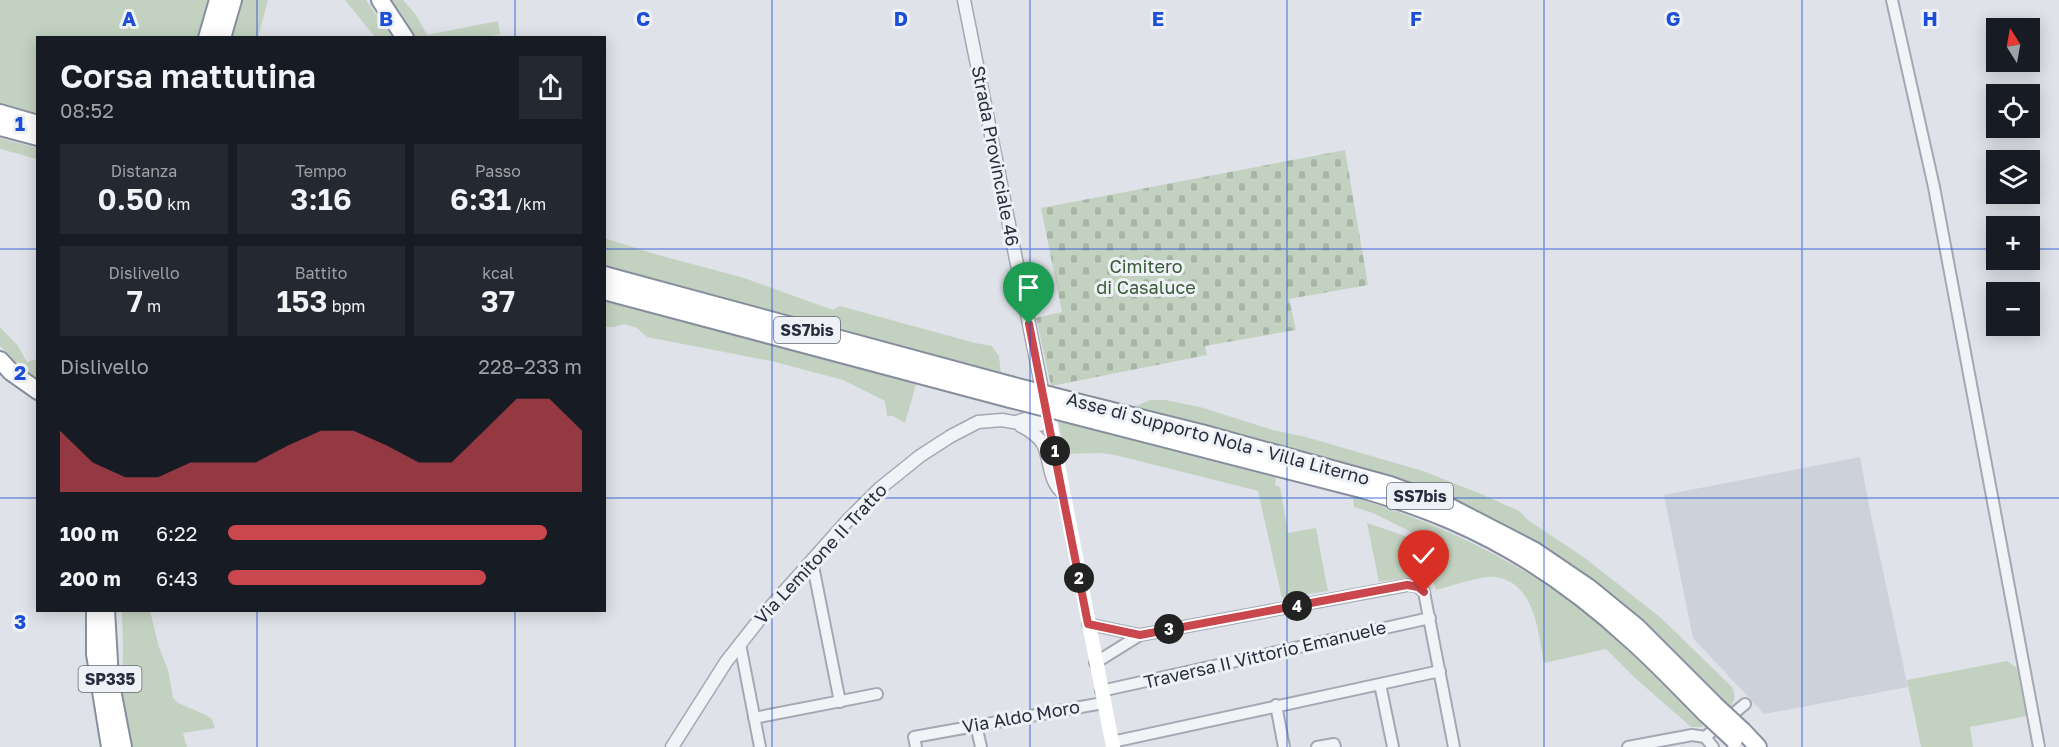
<!DOCTYPE html>
<html lang="it">
<meta charset="utf-8">
<style>
:root{--surface:#171b24;--page:#242831;--text:#f1f3f6;--muted:#9ea1a6;--accent:#ca474e}
body{margin:0;font-family:"Golos Text",sans-serif;background:var(--page);color:var(--text);height:100vh;display:flex;flex-direction:column;font-size:22px;white-space:nowrap}
*{box-sizing:border-box;margin:0}
p{font-size:20px;color:var(--muted)}
.icon{flex:none;width:33px;height:33px;fill:none;stroke:currentColor;stroke-width:2;stroke-linecap:round;stroke-linejoin:round}
.map{position:relative;flex:1;overflow:hidden}
.details{position:absolute;left:36px;top:36px;width:570px;height:576px;display:flex;flex-direction:column;background:var(--surface);border-radius:0px;box-shadow:0 3px 15px #0003}
.details>*{flex:none}
.needle{width:39px;rotate:349deg}
.fabs{position:absolute;left:1986px;top:18px;display:grid;gap:12px}
.fabs a{display:grid;place-items:center;width:54px;height:54px;border-radius:0px;background:var(--surface);box-shadow:0 3px 15px #0003;font-size:30px}
.pin{position:absolute;display:grid;place-items:center;width:51px;height:51px;color:#fff;margin:-62px -26px;border-radius:50% 50% 50% 0;rotate:-45deg;box-shadow:0 0 6px #0007}
.pin .icon{rotate:45deg}
.km{position:absolute;width:30px;height:30px;margin:-15px;border-radius:50%;background:#222;color:#fff;font-size:16px;line-height:30px;text-align:center}
.round{display:grid;place-items:center;flex:none;width:63px;height:63px;border-radius:0px;background:var(--page)}
.head{display:flex;align-items:center;justify-content:space-between;height:102px;padding:0 24px}
h1{font-size:33px;font-weight:600;line-height:45px}
.stats{display:grid;grid-template-columns:repeat(3,1fr);gap:9px;height:102px;padding:6px 24px}
.stats div{display:grid;align-content:center;border-radius:0px;background:var(--page);text-align:center}
.stats b{font-size:30px;font-weight:600}
.stats small{font-size:16px;font-weight:400}
.stats p{font-size:16px}
.chart{height:168px;padding:12px 24px}
.chart p{display:flex;justify-content:space-between}
.chart svg{width:100%;height:108px;margin-top:6px;fill:var(--accent);opacity:.7}
ul{padding:0 24px;list-style:none;font-size:20px}
li{display:grid;grid-template-columns:96px 72px 1fr;align-items:center;height:45px}
li i{height:15px;border-radius:8px;background:var(--accent)}
.map>svg:first-child{display:block}
</style>
<div class="map">
<svg width="2059" height="747" viewBox="0 0 2059 747">
<defs>
<pattern id="cemetery-stones" width="16" height="16" patternUnits="userSpaceOnUse" patternTransform="scale(1.5)"><rect width="16" height="16" fill="#c3d2c0"/><path d="M2 7V4a2 2 0 0 1 4 0v3zM10 15v-3a2 2 0 0 1 4 0v3z" fill="#a8b5a6"/></pattern>
</defs>
<rect width="100%" height="100%" fill="#dfe2e8"/>
<path fill="#cdd1da" d="M1860 457 1870 511 1908 687 1764 714 1693 638 1664 495Z"/>
<path fill="#c3d2c0" d="M0 0H268L258 37 38 38 37 114 0 104Z
M345 0H366L392 37H375Z
M389 0H403L416 15 427 35 498 21 500 34 484 38 415 37Z
M0 138 37 148V159L0 149Z
M604 238 658 255 741 277 833 310 840 306 975 343 992 346 999 356 1001 373 644 278 605 266Z
M605 299 917 381 905 423 893 416H887L885 401 843 380 771 361 647 337 637 328 624 324 614 327H605Z
M0 327 18 346 27 362 37 359V383L18 366 0 346Z
M1150 400H1165L1200 407 1273 430 1306 437 1423 471 1481 494 1519 511 1528 520 1585 558 1661 618 1732 687C1736 696 1735 701 1729 708L1641 621 1569 565 1131 408Z
M1058 420 1276 477 1275 485 1280 487 1288 533 1316 528 1328 591 1282 598 1258 491 1115 455 1100 453 1065 454Z
M1353 497C1439 523 1519 561 1590 616 1630 647 1665 684 1700 720L1703 727H1691L1634 677 1606 649 1544 663C1538 632 1535 582 1495 577 1483 575 1449 587 1436 590L1431 574 1379 582 1367 523 1411 538 1414 535 1413 533 1373 513 1354 507Z
M122 611H150L159 647 168 670 173 698 178 703 206 715 212 719 215 728 183 733 187 747H130L122 691 123 648Z
M2007 661 2017 668 2027 716 1970 727 1973 747H1921L1907 680Z"/>
<path fill="url(#cemetery-stones)" d="M1345 150 1368 285 1289 299 1296 330 1205 346 1207 355 1051 386 1036 318 1062 312 1041 208Z"/>
<g fill="none" stroke-linecap="round" stroke-linejoin="round">
<g stroke="#a4a8b2" stroke-width="14">
<path id="minor" d="M1892 0 1934 187 2039 747
M812 561 840 702
M1088 624 1140 635
M740 644 760 747
M1095 663 1140 635 1408 585 1418 587 1424 592 1454 747
M1380 684 1393 747
M1101 691 1430 618
M1276 705 1284 747
M754 718 877 694
M976 725 981 747
M1705 737 1713 747
M1112 742 1440 671
M916 747 914 737 1103 703
M1317 747 1334 744 1335 747
M1628 747 1692 735 1705 737 1745 704"/>
</g>
<g stroke="#a4a8b2" stroke-width="15">
<path id="tertiary" d="M964 0 1044 399
M1016 422 1035 416 1049 418
M1021 426C1029 430 1038 436 1043 444 1051 460 1048 481 1063 493
M672 747 726 662 759 620 848 520 879 489 920 456 951 436 978 422 1002 420 1035 426 1043 424 1049 418"/>
</g>
<g stroke="#878e9e" stroke-width="20">
<path id="trunk" d="M380 0 405 38
M207 38 218 0
M222 38 233 0
M0 113 38 124
M0 127 38 137
M604 275 1010 385
M604 291 1010 399
M0 360 11 372 38 391
M1068 400 1201 433 1390 485 1450 507 1535 551 1588 587 1637 627 1715 705
M1073 415 1361 489C1392 498 1422 508 1452 521 1517 549 1579 592 1631 640 1657 663 1681 689 1706 714
M95 610V654L110 747
M106 610 110 679 123 747
M1743 731 1758 747"/>
</g>
<use href="#minor" stroke="#f2f3f6" stroke-width="10"/>
<use href="#tertiary" stroke="#f2f3f6" stroke-width="12"/>
<path stroke="#fff" stroke-width="14" d="M1049 418 1113 747"/>
<use href="#trunk" stroke="#fff" stroke-width="16"/>
<g stroke="#878e9e" stroke-width="20" stroke-linecap="butt">
<path id="trunk-bridge" d="M1010 385 1068 400
M1010 399 1073 415
M1715 705 1743 731
M1706 714 1734 740"/>
</g>
<use href="#trunk-bridge" stroke="#fff" stroke-width="16"/>
</g>
<g fill="none" stroke-linecap="round" stroke-linejoin="round">
<g stroke="#fff" stroke-width="12">
<path id="route" d="M1029 324 1088 624 1140 635 1407 585 1418 587 1424 592"/>
</g>
<use href="#route" stroke="#ca474e" stroke-width="8"/>
</g>
<path fill="none" stroke="#1d4ed8" stroke-width="1.5" stroke-opacity="0.55" d="M257 0V38M515 0V38M772 0V747M1030 0V747M1287 0V747M1544 0V747M1802 0V747M0 249H38M604 249H1996M2030 249H2059M0 498H38M604 498H2059M257 610V747M515 610V747"/>
<g text-anchor="middle" stroke-width="6" stroke-linejoin="round" paint-order="stroke">
<g fill="#eef1f6" stroke="#636876" stroke-width="1.5">
<rect x="774" y="317" width="66" height="26" rx="4.5"/>
<rect x="1387" y="483" width="66" height="26" rx="4.5"/>
<rect x="78.5" y="666" width="63" height="26" rx="4.5"/>
</g>
<g font-size="16" font-weight="bold" fill="#282e3f">
<text x="807" y="336">SS7bis</text>
<text x="1420" y="502">SS7bis</text>
<text x="110" y="685">SP335</text>
</g>
<g font-size="18" fill="#282e3f" stroke="#eef1f6">
<text transform="translate(995 156) rotate(79)" y="6">Strada Provinciale 46</text>
<text transform="translate(1218 439) rotate(15)" y="6">Asse di Supporto Nola - Villa Literno</text>
<text transform="translate(821 554) rotate(-47)" y="6">Via Lemitone II Tratto</text>
<text transform="translate(1265 655) rotate(-13)" y="6">Traversa II Vittorio Emanuele</text>
<text transform="translate(1021 717) rotate(-10)" y="6">Via Aldo Moro</text>
</g>
<g font-size="18" fill="#395a36" stroke="#eef1f6">
<text x="1146" y="273">Cimitero<tspan x="1146" dy="21">di Casaluce</tspan></text>
</g>
</g>
<g font-size="20" text-anchor="middle" font-weight="bold" fill="#1d4ed8" stroke="#eef1f6" stroke-width="6" stroke-linejoin="round" paint-order="stroke">
<text x="129" y="26">A</text>
<text x="386" y="26">B</text>
<text x="643" y="26">C</text>
<text x="901" y="26">D</text>
<text x="1158" y="26">E</text>
<text x="1416" y="26">F</text>
<text x="1673" y="26">G</text>
<text x="1930" y="26">H</text>
<text x="20" y="131">1</text>
<text x="20" y="380">2</text>
<text x="20" y="629">3</text>
</g>
</svg>
<div class="fabs">
<a><svg class="needle" viewBox="-14 -14 28 28"><path d="M0-13l5 13h-10z" fill="#e53935"/><path d="M0 13l5-13h-10z" fill="#9ea1a6"/></svg></a>
<a><svg class="icon" aria-label="locate" viewBox="0 0 24 24"><circle cx="12" cy="12" r="6"/><path d="M12 2v4M12 18v4M2 12h4M18 12h4"/></svg></a>
<a><svg class="icon" aria-label="layers" viewBox="0 0 24 24"><path d="M12 4l9 5-9 5-9-5zM3 14l9 5 9-5"/></svg></a>
<a>+</a>
<a>−</a>
</div>
<div class="pin" style="left:1029px;top:324px;background:#1e9e55"><svg class="icon" aria-label="arrive" viewBox="0 0 24 24"><path d="M6 21V4h12l-3 4 3 4H6"/></svg></div>
<div class="pin" style="left:1424px;top:592px;background:#d93025"><svg class="icon" aria-label="check" viewBox="0 0 24 24"><path d="M5 12l5 5 9-10"/></svg></div>
<b class="km" style="left:1055px;top:451px">1</b>
<b class="km" style="left:1079px;top:578px">2</b>
<b class="km" style="left:1169px;top:629px">3</b>
<b class="km" style="left:1297px;top:606px">4</b>
<section class="details">
<div class="head"><div><h1>Corsa mattutina</h1><p>08:52</p></div><a class="round"><svg class="icon" aria-label="share" viewBox="0 0 24 24"><path d="M12 15V3M7 8l5-5 5 5M5 13v7h14v-7"/></svg></a></div>
<div class="stats">
<div><p>Distanza</p><b>0.50<small> km</small></b></div>
<div><p>Tempo</p><b>3:16</b></div>
<div><p>Passo</p><b>6:31<small> /km</small></b></div>
</div>
<div class="stats">
<div><p>Dislivello</p><b>7<small> m</small></b></div>
<div><p>Battito</p><b>153<small> bpm</small></b></div>
<div><p>kcal</p><b>37</b></div>
</div>
<div class="chart"><p><span>Dislivello</span>228–233 m</p>
<svg viewBox="0 0 160 44" preserveAspectRatio="none"><path d="M0 44V19L10 32L20 38L30 38L40 32L50 32L60 32L70 25L80 19L90 19L100 25L110 32L120 32L130 19L140 6L150 6L160 19V44z"/></svg>
</div>
<ul>
<li><b>100 m</b>6:22<i style="width:90%"></i></li>
<li><b>200 m</b>6:43<i style="width:73%"></i></li>
</ul>
</section>
</div>
